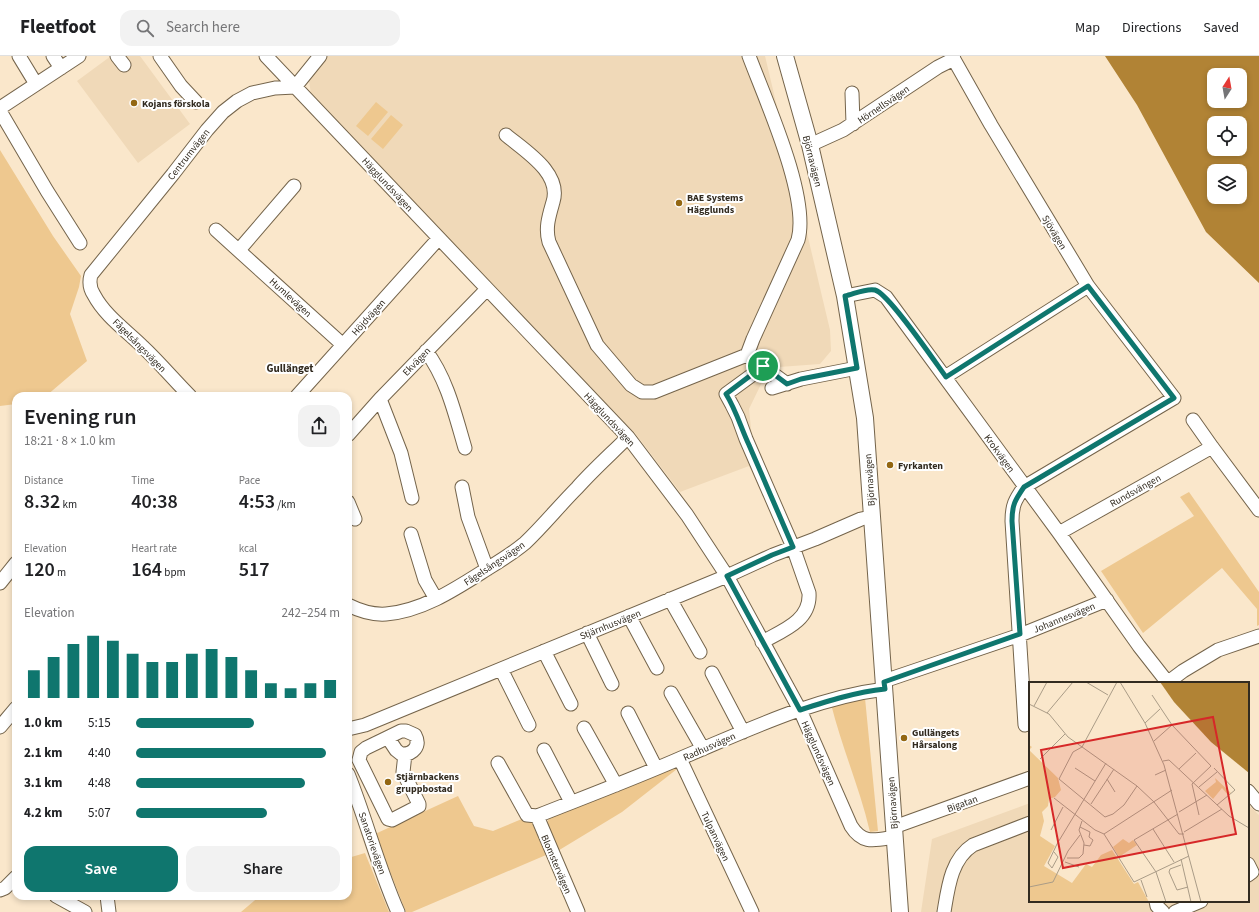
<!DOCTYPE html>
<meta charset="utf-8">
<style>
:root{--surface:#fff;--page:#f2f2f2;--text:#202124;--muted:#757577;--line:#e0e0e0;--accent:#0f766e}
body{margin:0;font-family:"Source Sans 3",sans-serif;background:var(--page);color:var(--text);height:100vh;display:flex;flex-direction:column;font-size:15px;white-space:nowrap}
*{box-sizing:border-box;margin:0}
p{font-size:13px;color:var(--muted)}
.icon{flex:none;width:22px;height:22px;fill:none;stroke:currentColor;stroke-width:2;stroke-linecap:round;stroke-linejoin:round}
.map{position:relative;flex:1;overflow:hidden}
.panel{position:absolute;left:12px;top:336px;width:340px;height:508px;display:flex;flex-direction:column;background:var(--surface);border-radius:12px;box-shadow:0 2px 6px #0003}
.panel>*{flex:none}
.needle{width:26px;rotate:11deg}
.buttons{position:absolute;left:1207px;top:12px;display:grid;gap:8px}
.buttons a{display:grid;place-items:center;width:40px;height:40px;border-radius:8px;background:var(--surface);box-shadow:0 2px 6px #0003;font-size:20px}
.pin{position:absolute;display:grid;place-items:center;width:34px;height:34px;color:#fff;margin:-17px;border:2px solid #fff;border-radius:50%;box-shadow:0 1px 4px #0007}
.round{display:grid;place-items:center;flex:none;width:42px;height:42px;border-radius:12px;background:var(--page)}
.head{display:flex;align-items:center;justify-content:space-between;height:68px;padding:0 12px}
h1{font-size:22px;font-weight:600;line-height:30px}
.figures{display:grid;grid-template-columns:repeat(3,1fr);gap:6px;height:68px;padding:4px 12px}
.figures div{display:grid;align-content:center}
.figures b{font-size:20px;font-weight:600}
.figures small{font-size:11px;font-weight:400}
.figures p{font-size:11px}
.chart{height:112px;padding:8px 12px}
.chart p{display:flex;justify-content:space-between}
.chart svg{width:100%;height:72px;margin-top:4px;stroke:var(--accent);stroke-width:6}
.action{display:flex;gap:8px;margin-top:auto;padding:8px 12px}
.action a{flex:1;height:46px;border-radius:12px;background:var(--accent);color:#fff;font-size:16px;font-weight:600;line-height:46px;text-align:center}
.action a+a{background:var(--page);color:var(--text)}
ul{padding:0 12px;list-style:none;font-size:13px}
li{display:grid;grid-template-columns:64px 48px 1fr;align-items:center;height:30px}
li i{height:10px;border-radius:5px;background:var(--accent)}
header{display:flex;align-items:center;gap:24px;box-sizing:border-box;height:56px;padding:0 20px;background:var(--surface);border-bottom:1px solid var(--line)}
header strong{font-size:19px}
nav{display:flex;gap:22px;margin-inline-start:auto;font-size:14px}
.search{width:280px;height:36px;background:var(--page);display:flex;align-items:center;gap:10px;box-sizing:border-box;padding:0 14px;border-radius:12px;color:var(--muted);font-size:15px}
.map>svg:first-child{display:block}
</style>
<header>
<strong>Fleetfoot</strong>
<div class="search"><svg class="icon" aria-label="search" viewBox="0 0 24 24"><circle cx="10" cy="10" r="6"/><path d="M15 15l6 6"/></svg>Search here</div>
<nav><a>Map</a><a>Directions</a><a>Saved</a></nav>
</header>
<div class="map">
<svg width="1259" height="856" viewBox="0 0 1259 856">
<rect width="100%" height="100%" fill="#fae7cb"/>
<path fill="#f0d9b8" d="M111 0H140L190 68 138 107 77 25Z
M328 0H765L830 274 831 295 820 308 779 311 764 322 749 353 752 382 796 482 784 486 749 410 680 436 635 377 311 39 309 24Z
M1030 747V845H1248V748L1259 759V856H921L932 783Z"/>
<path fill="#eec88f" d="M376 46 388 56 368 80 356 70Z
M391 59 403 69 383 93 371 83Z
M0 94 53 180 81 220 79 231 70 258 87 305 46 340H16V348L0 350Z
M1189 436 1259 536V569L1257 570V553L1222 512 1143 577 1101 515 1194 460 1180 441Z
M865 642 878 775 870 776C860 733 842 692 831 648Z
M674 711 677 713 622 756 556 796 545 773 550 759Z
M458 740 474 770 493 775 529 760 546 799 412 856H406L375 778Z
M365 797 389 856H241L260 840H348V802Z"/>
<path fill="#b18335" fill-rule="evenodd" d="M1105 0H1259V227L1206 176 1137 49ZM1214 19H1240V45H1214ZM1214 67H1240V93H1214ZM1214 115H1240V141H1214Z"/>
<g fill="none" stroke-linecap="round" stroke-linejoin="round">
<g stroke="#74644b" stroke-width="15">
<path id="minor" d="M19 0 36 28
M53 0 61 12
M117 0 124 9
M160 0 181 30 196 46
M266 0 628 381 687 459 727 520 800 654 851 770C863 789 875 784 895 781
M749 0C765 43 810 141 798 184L753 283 747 299 787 328
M952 0 991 69 1088 230 1174 342 1024 431C1015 444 1012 449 1012 465L1025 669
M852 37 853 68
M0 52 79 0
M0 55 47 135 80 187
M506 79C525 95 562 117 553 146 549 160 545 172 549 186L597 289 631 329 642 336H654L747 299
M810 89 843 74 938 11 954 3
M216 174 343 289
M239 194 294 130
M845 240 875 234 886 241 1059 477 1139 590 1168 627
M426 295C447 323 455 358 465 392
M945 321 1088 230
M772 332 801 323 857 312
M190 340C174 324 159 306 143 291 127 275 105 260 94 239 90 233 89 226 91 219L173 118 207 74 223 56 237 45 252 37 275 32 295 31 320 0
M297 340 439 182
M380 343 401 397 412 442
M1193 364 1212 391 1259 454
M348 379 380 343 487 233
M462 431 468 461 487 513
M348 446 355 463
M1059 477 1212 391
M411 478 425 524 436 543
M0 527 16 507
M670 543 700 596
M348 549C360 555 372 559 386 558 423 555 457 532 487 513 500 505 513 497 525 487 543 470 559 450 577 432 593 414 611 398 628 381
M629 560 657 612
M587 577 612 628
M762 586C782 575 811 565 809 537L793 491 746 383 738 361 732 349 726 338 763 311
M544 595 571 648
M501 613 529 669
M712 617 743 676
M884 625 1020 579 1107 544
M1167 627 1183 615 1218 594 1259 580
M671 637 703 693
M628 657 656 712
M0 671 16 652
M584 672 616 729
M348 673 365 669 727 520 773 499 815 483 861 463 871 461
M388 682 396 694 401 698C413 699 421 690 415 679L406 675H401L366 692 361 696 359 704 388 763 392 764 419 750V748L403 716 405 698
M544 694 571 746
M680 703 752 856
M498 707 527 759 537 760C585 741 633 723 681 702 746 675 813 642 885 633
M348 718C366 763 378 811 398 856
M1248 735 1259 748
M537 760 578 856
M894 771 1030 722
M1248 808 1252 816 1248 819
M0 834 5 832 16 821
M56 840 85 856
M107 840 109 856
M1156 845 1157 850 1163 856
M944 856C948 832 951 803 973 789L1030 767
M1175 856 1201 845"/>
</g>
<g stroke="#74644b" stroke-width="18">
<path id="major" d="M785 0 810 89 845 240 865 362 900 856"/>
</g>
<use href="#minor" stroke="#fff" stroke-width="13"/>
<use href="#major" stroke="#fff" stroke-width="16"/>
</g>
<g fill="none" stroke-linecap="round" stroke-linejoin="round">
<g stroke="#fff" stroke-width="8">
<path id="route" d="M1088 230 1174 342 1024 431C1015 444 1012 449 1012 465L1020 578 884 626 885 633C856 636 828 645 800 654L727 520 772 499 793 491C778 457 764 423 749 389 741 372 736 354 726 338L763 310 787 328 801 323 857 312 845 240C854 238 866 232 875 234 889 238 935 306 946 321Z"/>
</g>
<use href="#route" stroke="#0f766e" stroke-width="5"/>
</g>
<g fill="#936712" stroke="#fff" stroke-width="1.5">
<circle cx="134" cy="47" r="4"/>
<circle cx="679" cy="147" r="4"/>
<circle cx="890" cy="409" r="4"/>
<circle cx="904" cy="682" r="4"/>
<circle cx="388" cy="726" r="4"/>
</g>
<g text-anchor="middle" stroke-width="4" stroke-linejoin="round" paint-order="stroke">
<g font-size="10" font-weight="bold" fill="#322b20" stroke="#fff" text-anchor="start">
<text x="142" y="51">Kojans förskola</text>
<text x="687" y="145">BAE Systems<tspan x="687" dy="12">Hägglunds</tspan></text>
<text x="898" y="413">Fyrkanten</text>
<text x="912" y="680">Gullängets<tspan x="912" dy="12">Hårsalong</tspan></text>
<text x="396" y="724">Stjärnbackens<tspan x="396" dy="12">gruppbostad</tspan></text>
</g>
<g font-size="10" fill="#322b20" stroke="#fff">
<text transform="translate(883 48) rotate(-34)" y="4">Hörnellsvägen</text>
<text transform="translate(188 98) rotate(-52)" y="4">Centrumvägen</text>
<text transform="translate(813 105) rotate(76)" y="4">Björnavägen</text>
<text transform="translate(388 128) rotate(47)" y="4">Hägglundsvägen</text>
<text transform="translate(1055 176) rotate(59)" y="4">Sjövägen</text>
<text transform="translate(291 241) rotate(42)" y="4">Humlevägen</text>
<text transform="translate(368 261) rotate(-48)" y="4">Höjdvägen</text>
<text transform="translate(140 289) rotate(45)" y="4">Fågelsångsvägen</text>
<text transform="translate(416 305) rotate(-46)" y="4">Ekvägen</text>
<text transform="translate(610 363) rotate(47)" y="4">Hägglundsvägen</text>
<text transform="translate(1000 397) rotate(54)" y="4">Krokvägen</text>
<text transform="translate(869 424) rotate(-94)" y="4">Björnavägen</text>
<text transform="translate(1135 434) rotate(-29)" y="4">Rundsvängen</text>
<text transform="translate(494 507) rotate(-34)" y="4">Fågelsångsvägen</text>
<text transform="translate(1064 561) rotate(-22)" y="4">Johannesvägen</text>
<text transform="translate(610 568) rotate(-22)" y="4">Stjärnhusvägen</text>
<text transform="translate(709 690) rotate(-24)" y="4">Radhusvägen</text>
<text transform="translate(819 697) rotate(66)" y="4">Hägglundsvägen</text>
<text transform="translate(892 747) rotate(-94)" y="4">Björnavägen</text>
<text transform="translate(962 747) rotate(-20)" y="4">Bigatan</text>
<text transform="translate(716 780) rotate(65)" y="4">Tulpanvägen</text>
<text transform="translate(373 787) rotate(71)" y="4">Sanatorievägen</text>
<text transform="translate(557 808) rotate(67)" y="4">Blomstervägen</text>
</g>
<g font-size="11" font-weight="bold" fill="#322b20" stroke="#fff">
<text x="290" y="316">Gullänget</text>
</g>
</g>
<g transform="translate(1029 626)">
<rect width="220" height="220" fill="#fae7cb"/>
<path d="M0 63 3 65 0 68 29 96 32 108 26 115 20 117 19 124 13 130 15 139 11 154 26 164 15 184 43 201 57 182 63 185 72 173 83 168 105 202 109 200 120 220H0ZM186 96 202 111 199 113 193 106 184 117 176 109 187 100ZM94 157 100 161 104 158 108 163 90 175 84 165Z" fill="#eec88f"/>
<path d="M131 0H220V91L182 60 145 20Z" fill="#b18335"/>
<path fill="none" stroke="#aa9c87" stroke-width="1" d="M57 0 79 13M88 0 53 65 44 70 30 97 76 135 84 132 95 123 108 104M91 0 116 41 135 83 172 220M123 13 143 43 182 84 163 102 170 133M0 22 20 32 39 55 108 104 125 120 150 152H155M5 24 18 0M18 31 44 0M116 41 131 27M125 59 143 43M11 77 36 52M134 79 140 78 200 134 220 146M46 86 66 99M185 86 206 108 188 123M150 87 167 71M126 93 137 88M78 97 86 110M170 105 188 90M25 116 66 148 75 152 143 108M62 122 85 87M150 130 178 113M51 145 61 150 60 155 64 158 61 164 55 163M124 147 145 180M22 148 34 125M155 150 193 127M75 152 105 200 160 174M25 170 29 175 23 186 19 181 28 162 77 81M38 176H50L54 172 55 161 50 148 53 139M152 177 162 220M36 180 50 185M152 183 141 187 140 190 148 208 159 205M112 198 118 215M0 205 24 200 39 169 51 153M137 220 127 190 105 158 149 132"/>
<path fill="#d62828" fill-opacity="0.15" stroke="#d62828" stroke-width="2" d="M184 35 207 152 34 186 12 68Z"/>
<rect width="220" height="220" fill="none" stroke="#322b20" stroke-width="2"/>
</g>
</svg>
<div class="buttons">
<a><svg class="needle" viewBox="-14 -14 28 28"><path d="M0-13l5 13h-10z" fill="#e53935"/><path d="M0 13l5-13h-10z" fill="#757577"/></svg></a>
<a><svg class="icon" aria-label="locate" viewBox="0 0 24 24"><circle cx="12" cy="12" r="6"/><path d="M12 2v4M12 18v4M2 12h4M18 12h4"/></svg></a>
<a><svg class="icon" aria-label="layers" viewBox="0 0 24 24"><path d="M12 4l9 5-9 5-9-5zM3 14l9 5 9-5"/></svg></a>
</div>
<div class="pin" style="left:763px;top:310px;background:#1e9e55"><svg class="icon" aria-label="arrive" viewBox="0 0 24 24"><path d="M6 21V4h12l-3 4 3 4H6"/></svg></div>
<section class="panel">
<div class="head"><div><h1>Evening run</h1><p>18:21 · 8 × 1.0 km</p></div><a class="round"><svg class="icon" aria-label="share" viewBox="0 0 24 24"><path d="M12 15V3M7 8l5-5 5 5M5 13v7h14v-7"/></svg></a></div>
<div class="figures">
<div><p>Distance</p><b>8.32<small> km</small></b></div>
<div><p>Time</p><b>40:38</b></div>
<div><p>Pace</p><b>4:53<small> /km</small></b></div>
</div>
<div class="figures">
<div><p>Elevation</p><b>120<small> m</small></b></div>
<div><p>Heart rate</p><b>164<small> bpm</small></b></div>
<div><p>kcal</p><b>517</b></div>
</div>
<div class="chart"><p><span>Elevation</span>242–254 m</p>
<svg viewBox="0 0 160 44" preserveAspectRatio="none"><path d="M5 44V27M15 44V19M25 44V11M35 44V6M45 44V9M55 44V17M65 44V22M75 44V22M85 44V17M95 44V14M105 44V19M115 44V27M125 44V35M135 44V38M145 44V35M155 44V33"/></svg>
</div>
<ul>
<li><b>1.0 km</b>5:15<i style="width:58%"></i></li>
<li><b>2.1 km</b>4:40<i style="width:93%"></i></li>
<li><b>3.1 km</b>4:48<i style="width:83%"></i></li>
<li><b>4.2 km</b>5:07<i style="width:64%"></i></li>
</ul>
<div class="action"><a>Save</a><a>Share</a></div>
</section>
</div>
